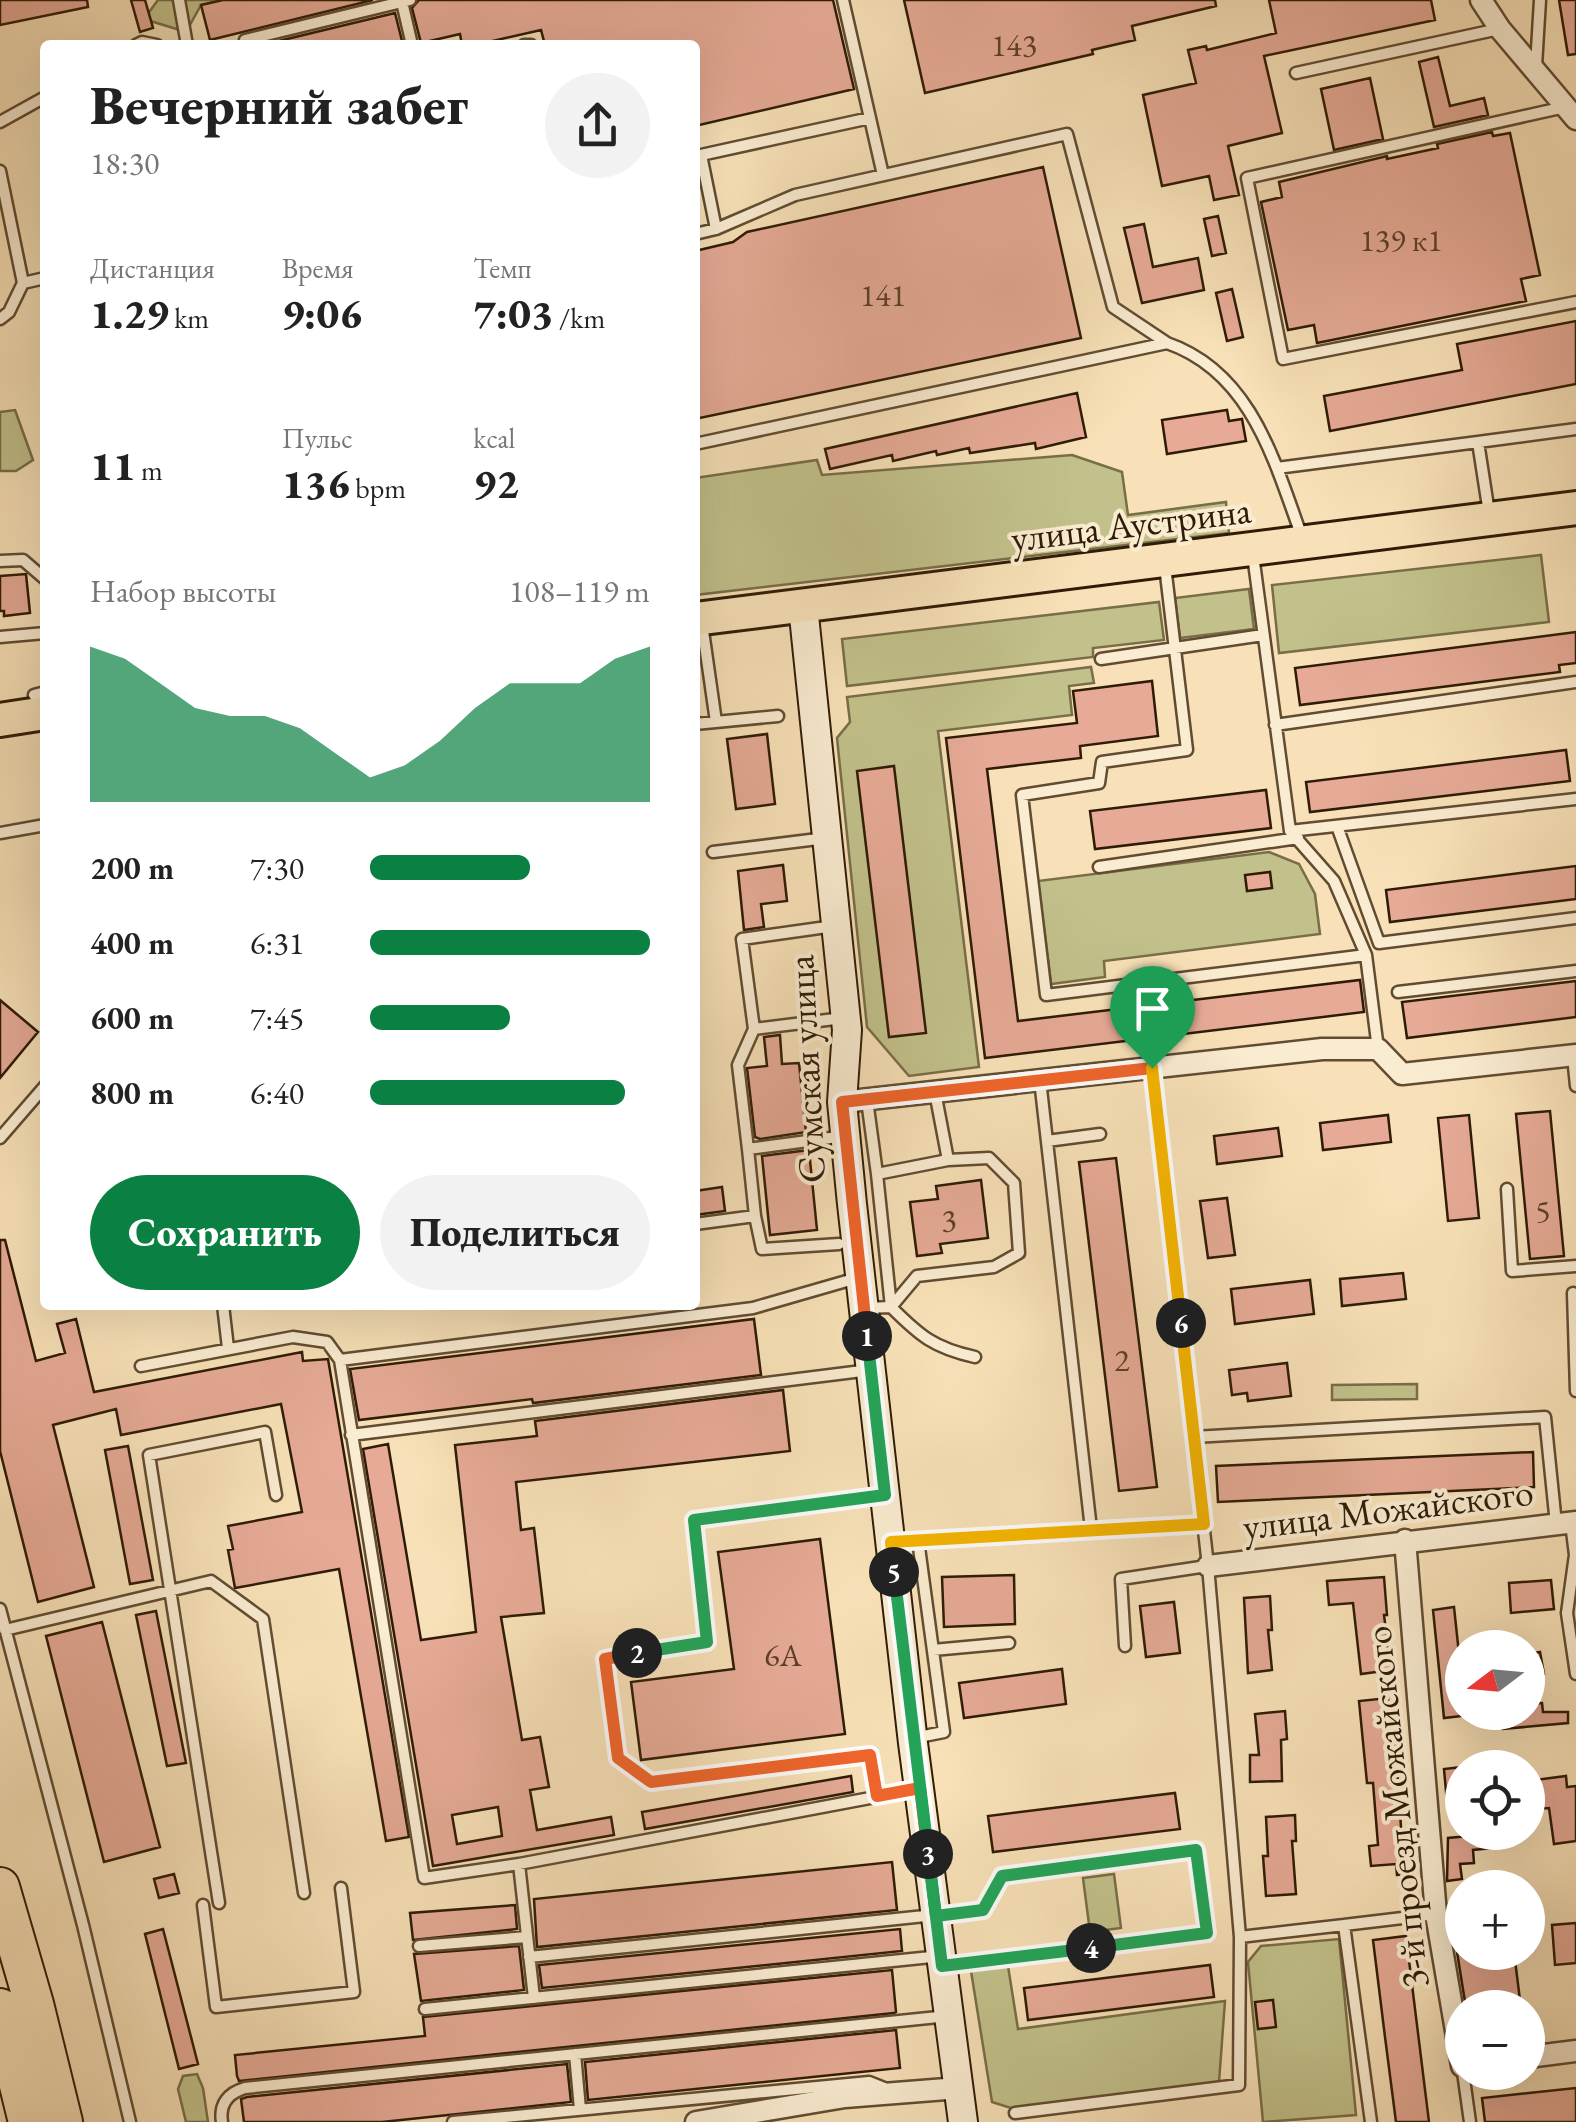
<!DOCTYPE html>
<html lang="ru">
<meta charset="utf-8">
<style>
:root{--surface:#fff;--page:#f2f2f2;--text:#222;--muted:#767676;--accent:#0b8043}
body{margin:0;font-family:"EB Garamond",serif;background:var(--page);color:var(--text);height:100vh;display:flex;flex-direction:column;font-size:38px;white-space:nowrap}
*{box-sizing:border-box;margin:0}
p{font-size:32px;color:var(--muted)}
.icon{flex:none;width:55px;height:55px;fill:none;stroke:currentColor;stroke-width:2;stroke-linecap:round;stroke-linejoin:round}
.map{position:relative;flex:1;overflow:hidden}
.side{position:absolute;left:40px;top:40px;width:660px;height:1270px;display:flex;flex-direction:column;background:var(--surface);border-radius:10px;box-shadow:0 10px 40px #0002}
.side>*{flex:none}
.needle{width:65px;rotate:254deg}
.buttons{position:absolute;left:1445px;top:1630px;display:grid;gap:20px}
.buttons a{display:grid;place-items:center;width:100px;height:100px;border-radius:50%;background:var(--surface);box-shadow:0 10px 40px #0002;font-size:50px}
.pin{position:absolute;display:grid;place-items:center;width:85px;height:85px;color:#fff;margin:-102px -42px;border-radius:50% 50% 50% 0;rotate:-45deg;box-shadow:0 0 10px #0007}
.pin .icon{rotate:45deg}
.km{position:absolute;width:50px;height:50px;margin:-25px;border-radius:50%;background:#222;color:#fff;font-size:28px;line-height:50px;text-align:center}
.round{display:grid;place-items:center;flex:none;width:105px;height:105px;border-radius:52px;background:var(--page)}
.overview{display:flex;align-items:center;justify-content:space-between;height:170px;padding:0 50px}
h1{font-size:55px;font-weight:800;line-height:75px}
.figures{display:grid;grid-template-columns:repeat(3,1fr);gap:15px;height:170px;padding:10px 50px}
.figures div{display:grid;align-content:center}
.figures b{font-size:42px;font-weight:800}
.figures small{font-size:28px;font-weight:400}
.figures p{font-size:28px}
.chart{height:280px;padding:20px 50px}
.chart p{display:flex;justify-content:space-between}
.chart svg{width:100%;height:180px;margin-top:10px;fill:var(--accent);opacity:.7}
.button{display:flex;gap:20px;margin-top:auto;padding:20px 50px}
.button a{flex:1;height:115px;border-radius:60px;background:var(--accent);color:#fff;font-size:40px;font-weight:800;line-height:115px;text-align:center}
.button a+a{background:var(--page);color:var(--text)}
ul{padding:0 50px;list-style:none;font-size:32px}
li{display:grid;grid-template-columns:160px 120px 1fr;align-items:center;height:75px}
li i{height:25px;border-radius:12px;background:var(--accent)}
.map>svg:first-child{display:block}
</style>
<div class="map">
<svg width="1576" height="2122" viewBox="0 0 1576 2122">
<rect width="100%" height="100%" fill="#f8e1b8"/>
<filter id="stains"><feTurbulence type="fractalNoise" baseFrequency=".002" numOctaves="4"/><feColorMatrix values="0 0 0 0 .2 0 0 0 0 .09 0 0 0 0 .02 0 0 0 .5 -.17"/></filter>
<radialGradient id="worn" r=".72"><stop offset=".6" stop-color="#630" stop-opacity="0"/><stop offset="1" stop-color="#630" stop-opacity=".3"/></radialGradient>
<path fill="#c2c18b" stroke="#786e48" stroke-width="2.5" d="M158 0H223L201 5 186 32 144 19Z
M15 410 33 460 16 471H0V412Z
M1072 455 1122 472 1128 515 1226 502 1229 533 695 595V478L817 460 822 475Z
M1541 555 1549 622 1279 653 1272 585Z
M1249 589 1254 629 1180 638 1175 598Z
M1159 602 1164 640 1093 648V657L847 686 842 639Z
M1091 667 1094 683 1069 686 1072 715 938 731 979 1067 909 1076 867 1027 837 738 850 722 847 697Z
M1269 852 1299 864 1315 894 1320 934 1104 961 1105 977 1051 984 1038 881Z
M1417 1384V1399L1332 1400V1385Z
M1114 1874 1121 1928 1090 1932 1083 1878Z
M1339 1939 1356 2115 1263 2122 1248 1962 1261 1946Z
M1008 1966 1018 2029 1225 2001 1219 2082 1014 2109 992 2102 971 1971Z
M197 2074 203 2088 208 2122H186L178 2089 183 2076Z"/>
<path fill="#e6aa96" stroke="#2f1b06" stroke-width="2.5" fill-rule="evenodd" d="M0 0H87L88 7 0 25Z
M131 0H145L153 28 140 32Z
M223 0H373L210 40 201 5Z
M419 0H833L854 89 695 126V45H545L541 30 475 45H462L460 34 421 43 412 8Z
M904 0H1215L1216 6 1132 26 1135 40 1092 50 1093 54 925 93Z
M1269 0H1431L1435 20 1264 56 1282 133 1228 146 1239 195 1214 200 1209 176 1162 186 1143 95 1196 83 1188 50 1206 46 1207 50 1276 33Z
M1559 0H1576V54L1568 55Z
M395 13 403 45H262Z
M1438 57 1450 106 1484 98 1488 115 1434 127 1419 62Z
M1370 78 1383 139 1334 150 1321 89Z
M1492 132 1493 136 1510 133 1540 275 1521 279 1526 301 1317 343 1314 325 1288 330 1261 202 1282 197 1279 182 1387 156V159L1438 148 1437 144Z
M1043 167 1081 338 695 419V251L733 242 747 232Z
M1218 216 1226 253 1212 256 1204 219Z
M1144 224 1153 267 1198 258 1204 290 1142 303 1124 228Z
M1232 289 1243 337 1227 341 1216 293Z
M1576 321V384L1330 431 1324 396 1462 370 1457 344Z
M1077 393 1086 437 1036 449 1035 443 970 453 969 448 937 455 936 451 893 461 892 455 830 469 825 449Z
M1227 410 1229 421 1242 419 1246 441 1167 454 1162 420Z
M26 574 30 613 4 616V611H0V576Z
M1576 632V663L1559 665 1560 672 1300 705 1295 668Z
M1152 681 1158 736 1080 746 1081 758 987 769 1018 1021 1360 980 1364 1012 985 1058 946 738 1077 723 1073 691Z
M767 734 775 804 736 809 727 739Z
M1566 750 1570 781 1310 812 1306 782Z
M894 766 926 1033 889 1037 857 771Z
M1266 790 1271 828 1095 849 1090 811Z
M783 865 787 901 761 904 764 927 744 930 738 871Z
M1576 866V899L1390 922 1386 890Z
M1270 872 1272 888 1247 891 1245 875Z
M1576 981V1017L1407 1038 1402 1002Z
M0 1000 38 1032 0 1078Z
M780 1035 782 1064 799 1063 806 1132 760 1139 755 1137 747 1068 767 1066 764 1037Z
M1550 1111 1564 1256 1530 1259 1516 1114Z
M1388 1115 1391 1142 1323 1150 1320 1123Z
M1469 1115 1479 1218 1448 1221 1438 1118Z
M1278 1128 1282 1156 1217 1164 1214 1136Z
M809 1150 817 1230 770 1235 762 1156Z
M1116 1158 1157 1487 1119 1491 1079 1162Z
M981 1180 988 1238 940 1244 942 1253 917 1256 910 1202 938 1199 936 1186Z
M722 1187 725 1211 695 1215V1191Z
M1227 1198 1235 1255 1208 1258 1200 1201Z
M0 1240H5L36 1361 65 1353 57 1324 76 1319 94 1392 302 1352 303 1361 328 1359 409 1837 386 1841 339 1569 235 1588 228 1550 233 1549 228 1526 302 1512 281 1404 121 1435 116 1409 53 1425 94 1587 38 1602 0 1451Z
M1403 1273 1406 1299 1342 1306 1340 1279Z
M1310 1280 1314 1314 1235 1324 1231 1289Z
M754 1319 761 1375 533 1403 532 1399 359 1420 350 1369Z
M1287 1363 1291 1396 1248 1401 1247 1393 1232 1395 1229 1370Z
M783 1390 790 1451 516 1482 521 1530 534 1528 544 1613 501 1617 522 1740 540 1737 549 1787 530 1790 537 1830 611 1817 614 1835 433 1866 363 1449 388 1444 421 1640 476 1632 455 1445 537 1436 535 1421ZM498 1807 502 1836 457 1844 452 1815Z
M128 1446 153 1580 130 1584 105 1450Z
M1533 1452 1534 1487 1218 1502 1216 1466Z
M820 1539 845 1734 641 1760 631 1682 734 1669 718 1552Z
M1014 1575 1015 1624 944 1627 942 1577Z
M1384 1577 1387 1615H1384L1391 1670 1361 1674 1353 1603 1329 1605 1327 1581Z
M1551 1580 1554 1609 1511 1613 1509 1583Z
M1270 1596 1272 1630H1268L1272 1670 1248 1673 1244 1598Z
M1174 1602 1180 1653 1146 1657 1140 1606Z
M1454 1607 1462 1682V1716L1444 1718 1433 1610Z
M156 1611 186 1763 167 1766 136 1615Z
M102 1622 160 1847 104 1862 46 1636Z
M1540 1652 1544 1674 1528 1676V1654Z
M1062 1669 1066 1704 964 1718 959 1683Z
M1388 1698 1391 1735H1395L1402 1843H1412L1414 1874 1397 1875 1396 1864 1371 1866 1369 1846 1378 1845 1373 1783H1367L1359 1701Z
M1542 1703 1543 1712H1568V1723L1503 1729 1501 1712H1528V1704Z
M1285 1711 1287 1739 1281 1740 1282 1781 1250 1782V1755H1259L1255 1714Z
M1462 1767V1801L1447 1802 1444 1769Z
M851 1776 853 1792 645 1829 642 1812Z
M1566 1776 1567 1787 1576 1786V1841L1554 1844 1549 1808 1538 1809 1535 1780Z
M1175 1793 1180 1829 993 1852 988 1816Z
M1295 1815 1296 1841H1292L1296 1894 1266 1896 1263 1856H1268L1266 1817Z
M1492 1834 1494 1848 1473 1850 1474 1863 1460 1864 1462 1879 1447 1881 1448 1838Z
M892 1862 897 1910 537 1947 534 1899Z
M174 1874 179 1893 159 1898 154 1879Z
M515 1905 517 1929 413 1940 410 1913Z
M1576 1923V1963L1555 1965 1552 1925Z
M163 1929 198 2064 179 2069 145 1934Z
M900 1929 902 1951 542 1988 539 1965Z
M1406 1936 1429 2122H1396L1385 2037 1373 1940Z
M519 1946 524 1990 421 2001 414 1954Z
M1457 1952H1514L1521 2008H1466Z
M1210 1965 1214 1997 1028 2020 1024 1988Z
M892 1970 896 2012 894 2013 239 2081 237 2076 235 2055 425 2036 423 2017Z
M1273 2000 1276 2027 1258 2029 1255 2002Z
M896 2030 900 2068 588 2100 585 2062Z
M567 2064 571 2102 382 2122H244L241 2099 247 2097Z
M1576 2088V2122H1485L1482 2098Z"/>
<g fill="none" stroke-linecap="round" stroke-linejoin="round">
<g stroke="#614c32" stroke-width="15">
<path id="lane" d="M179 0 187 45
M843 0 883 175
M402 2 412 45
M136 45 142 42 157 45
M246 45 245 40 410 0
M524 45H531
M1536 66 1540 0
M1296 73 1499 29
M1565 107 1247 178 1283 359 1576 302
M0 122 45 97
M0 171 23 283 9 312 0 319
M716 229 701 155 870 118
M695 234 716 229 795 195 1067 134 1113 307 1167 343
M23 283 45 278
M1478 442 1576 429
M695 444 1167 343C1251 372 1274 460 1302 537
M1277 468 1478 442 1489 513
M1253 555 1290 831 1334 881 1366 955 1378 1049
M0 561 23 560 45 579
M1165 566 1187 750 1102 762 1099 783 1022 795 1046 995 1366 955
M702 624 716 722
M0 637 45 633
M1101 659 1263 635
M34 695 45 692
M695 724 778 716
M1275 725 1576 682
M1337 826 1379 943 1576 918
M1290 831 1576 799
M0 833 45 825
M713 852 826 838
M1099 867 1298 838
M834 926 742 939 754 1029 843 1018
M1398 992 1576 971
M1573 1056 1576 1086
M1040 1080 1091 1529
M935 1092 948 1160
M867 1100 877 1174
M0 1138 45 1086
M1047 1141 1100 1134
M748 1149 738 1065 754 1029
M989 1158 1014 1183 1019 1253 994 1267 917 1276 891 1307 877 1174 948 1160Z
M1507 1189 1512 1271 1576 1266
M695 1224 755 1216
M839 1244 762 1249 755 1216 748 1149 845 1136
M857 1278 753 1308 340 1360 424 1878 519 1864 918 1789
M1573 1293 1576 1391
M223 1305 228 1348
M865 1308 891 1307C920 1336 934 1348 975 1357
M141 1366 293 1337 327 1342 340 1360
M351 1435 870 1370
M1194 1437 1545 1417 1556 1524
M1571 1523 1575 1555 1567 1613 1576 1674
M892 1541 1204 1525
M0 1609 83 1925 130 2122
M5 1630 211 1581 263 1619 304 1893
M1125 1646 1121 1579 1207 1566
M933 1650 1009 1643
M914 1738 944 1732 918 1540
M877 1796 871 1755 651 1783 618 1759 605 1659 707 1642 694 1520 880 1495
M519 1864 534 1998
M219 1903 149 1455 265 1432 276 1495
M203 1905 216 2007 354 1992 341 1888
M1344 1925 1436 1914
M1240 1937 1344 1925 1371 2122
M419 1946 527 1937
M529 1957 983 1910 1002 1876 1196 1849 1207 1933 944 1966
M425 2009 941 1956
M575 2054 580 2109
M1463 2072 1470 2122
M1015 2113 1239 2085 1240 1937 1226 1773 1208 1566 1152 1069
M222 2122C219 2104 228 2093 245 2088L948 2016
M453 2122 869 2082 884 2088"/>
</g>
<g stroke="#614c32" stroke-width="25">
<path id="street" d="M1481 0 1500 29 1576 119
M842 1102 1322 1049H1378L1402 1074 1576 1055
M1405 1540 1436 1914 1462 2066
M1208 1566 1576 1522
M1528 2057 1576 2051
M696 2122 845 2097 959 2088"/>
</g>
<g stroke="#2f1b06" stroke-width="32">
<path id="secondary" d="M803 606 847 1030 842 1102 852 1204 913 1743 963 2122"/>
</g>
<g stroke="#2f1b06" stroke-width="38">
<path id="primary" d="M695 619 1576 508
M0 720 45 713"/>
</g>
<g stroke="#2f1b06" stroke-width="42">
<path id="highway" d="M0 1887 34 2004 63 2122
M0 2008 28 2122"/>
</g>
<use href="#lane" stroke="#faecd1" stroke-width="10"/>
<use href="#street" stroke="#faecd1" stroke-width="20"/>
<use href="#secondary" stroke="#faecd1" stroke-width="28"/>
<use href="#primary" stroke="#f8e1b8" stroke-width="32"/>
<use href="#highway" stroke="#f8e1b8" stroke-width="38"/>
</g>
<g fill="none" stroke-linecap="round" stroke-linejoin="round">
<g stroke="#fff" stroke-width="20">
<path id="split-1" d="M867 1336 842 1102 1152 1068"/>
</g>
<g stroke="#fff" stroke-width="20">
<path id="split-2" d="M637 1653 707 1642 694 1520 885 1495 867 1336"/>
</g>
<g stroke="#fff" stroke-width="20">
<path id="split-3" d="M637 1653 605 1659 618 1758 651 1782 870 1755 877 1796 920 1788 928 1854"/>
</g>
<g stroke="#fff" stroke-width="20">
<path id="split-4" d="M928 1854 936 1916 983 1910 1002 1876 1196 1850 1207 1933 1091 1948"/>
</g>
<g stroke="#fff" stroke-width="20">
<path id="split-5" d="M894 1572 942 1966 1091 1948"/>
</g>
<g stroke="#fff" stroke-width="20">
<path id="split-6" d="M894 1572 891 1542 1204 1524 1181 1323"/>
</g>
<g stroke="#fff" stroke-width="20">
<path id="split-7" d="M1152 1068 1181 1323"/>
</g>
<use href="#split-1" stroke="#f0652b" stroke-width="12"/>
<use href="#split-2" stroke="#22a559" stroke-width="12"/>
<use href="#split-3" stroke="#f0652b" stroke-width="12"/>
<use href="#split-4" stroke="#22a559" stroke-width="12"/>
<use href="#split-5" stroke="#22a559" stroke-width="12"/>
<use href="#split-6" stroke="#f5b400" stroke-width="12"/>
<use href="#split-7" stroke="#f5b400" stroke-width="12"/>
</g>
<g text-anchor="middle" stroke-width="8" stroke-linejoin="round" paint-order="stroke">
<g font-size="32" fill="#5d3f2a">
<text x="1014" y="56">143</text>
<text x="1401" y="251">139 к1</text>
<text x="883" y="306">141</text>
<text x="1543" y="1222">5</text>
<text x="949" y="1231">3</text>
<text x="1122" y="1371">2</text>
<text x="783" y="1666">6А</text>
</g>
<g font-size="38" fill="#2f1b06" stroke="#faecd1">
<text transform="translate(1131 524) rotate(-7)" y="13">улица Аустрина</text>
<text transform="translate(806 1069) rotate(-93)" y="13">Сумская улица</text>
<text transform="translate(1388 1509) rotate(-7)" y="13">улица Можайского</text>
<text transform="translate(1396 1807) rotate(-96)" y="13">3-й проезд Можайского</text>
</g>
</g>
<rect width="100%" height="100%" filter="url(#stains)"/>
<rect width="100%" height="100%" fill="url(#worn)"/>
</svg>
<div class="buttons">
<a><svg class="needle" viewBox="-14 -14 28 28"><path d="M0-13l5 13h-10z" fill="#e53935"/><path d="M0 13l5-13h-10z" fill="#767676"/></svg></a>
<a><svg class="icon" aria-label="locate" viewBox="0 0 24 24"><circle cx="12" cy="12" r="6"/><path d="M12 2v4M12 18v4M2 12h4M18 12h4"/></svg></a>
<a>+</a>
<a>−</a>
</div>
<div class="pin" style="left:1152px;top:1068px;background:#1e9e55"><svg class="icon" aria-label="arrive" viewBox="0 0 24 24"><path d="M6 21V4h12l-3 4 3 4H6"/></svg></div>
<b class="km" style="left:867px;top:1336px">1</b>
<b class="km" style="left:637px;top:1653px">2</b>
<b class="km" style="left:928px;top:1854px">3</b>
<b class="km" style="left:1091px;top:1948px">4</b>
<b class="km" style="left:894px;top:1572px">5</b>
<b class="km" style="left:1181px;top:1323px">6</b>
<section class="side">
<div class="overview"><div><h1>Вечерний забег</h1><p>18:30</p></div><a class="round"><svg class="icon" aria-label="share" viewBox="0 0 24 24"><path d="M12 15V3M7 8l5-5 5 5M5 13v7h14v-7"/></svg></a></div>
<div class="figures">
<div><p>Дистанция</p><b>1.29<small> km</small></b></div>
<div><p>Время</p><b>9:06</b></div>
<div><p>Темп</p><b>7:03<small> /km</small></b></div>
</div>
<div class="figures">
<div><b>11<small> m</small></b></div>
<div><p>Пульс</p><b>136<small> bpm</small></b></div>
<div><p>kcal</p><b>92</b></div>
</div>
<div class="chart"><p><span>Набор высоты</span>108–119 m</p>
<svg viewBox="0 0 160 44" preserveAspectRatio="none"><path d="M0 44V6L10 9L20 15L30 21L40 23L50 23L60 26L70 32L80 38L90 35L100 29L110 21L120 15L130 15L140 15L150 9L160 6V44z"/></svg>
</div>
<ul>
<li><b>200 m</b>7:30<i style="width:57%"></i></li>
<li><b>400 m</b>6:31<i style="width:100%"></i></li>
<li><b>600 m</b>7:45<i style="width:50%"></i></li>
<li><b>800 m</b>6:40<i style="width:91%"></i></li>
</ul>
<div class="button"><a>Сохранить</a><a>Поделиться</a></div>
</section>
</div>
